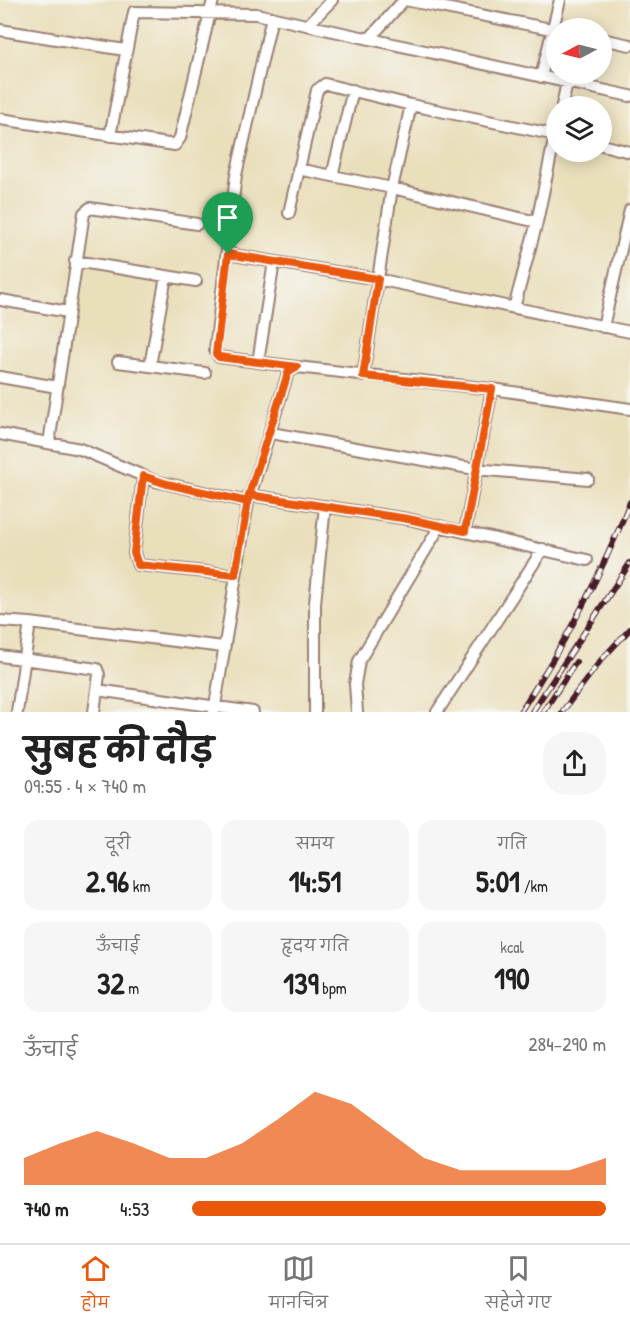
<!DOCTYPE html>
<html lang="hi">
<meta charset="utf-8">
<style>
:root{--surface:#fff;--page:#f6f6f6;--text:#222;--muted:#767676;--line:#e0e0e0;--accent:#ea580c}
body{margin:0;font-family:"Patrick Hand","Playpen Sans Deva",sans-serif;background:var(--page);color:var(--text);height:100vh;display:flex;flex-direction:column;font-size:22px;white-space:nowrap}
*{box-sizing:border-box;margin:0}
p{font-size:20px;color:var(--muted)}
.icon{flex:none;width:33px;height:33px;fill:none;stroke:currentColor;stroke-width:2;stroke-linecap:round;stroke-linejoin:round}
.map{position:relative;height:712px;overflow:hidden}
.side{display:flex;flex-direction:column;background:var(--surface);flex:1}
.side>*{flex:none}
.needle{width:39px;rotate:263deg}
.tools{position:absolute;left:546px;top:18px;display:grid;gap:12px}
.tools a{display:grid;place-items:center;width:66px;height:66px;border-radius:50%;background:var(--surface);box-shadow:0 3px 15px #0003;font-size:30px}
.pin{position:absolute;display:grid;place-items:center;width:51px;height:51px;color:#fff;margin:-62px -26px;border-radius:50% 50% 50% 0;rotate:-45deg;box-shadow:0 0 6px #0007}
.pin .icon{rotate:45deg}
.round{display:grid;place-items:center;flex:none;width:63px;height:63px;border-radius:24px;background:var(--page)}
.summary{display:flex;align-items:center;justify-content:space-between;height:102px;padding:0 24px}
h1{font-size:33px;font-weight:700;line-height:45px}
.metrics{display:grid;grid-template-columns:repeat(3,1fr);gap:9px;height:102px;padding:6px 24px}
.metrics div{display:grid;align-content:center;border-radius:15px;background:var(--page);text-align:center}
.metrics b{font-size:30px;font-weight:700}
.metrics small{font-size:16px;font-weight:400}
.metrics p{font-size:16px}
.chart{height:168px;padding:12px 24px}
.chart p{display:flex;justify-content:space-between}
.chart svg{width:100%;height:108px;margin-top:6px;fill:var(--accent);opacity:.7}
ul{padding:0 24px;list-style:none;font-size:20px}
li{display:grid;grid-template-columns:96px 72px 1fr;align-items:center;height:45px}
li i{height:15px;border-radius:8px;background:var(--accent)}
.tab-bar{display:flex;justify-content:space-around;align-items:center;height:84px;border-top:2px solid var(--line);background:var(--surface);font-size:16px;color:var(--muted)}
.tab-bar a{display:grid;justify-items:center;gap:3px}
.tab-bar .active{color:var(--accent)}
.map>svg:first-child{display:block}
</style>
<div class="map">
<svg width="630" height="712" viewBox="0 0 630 712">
<rect width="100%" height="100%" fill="#f6f6f2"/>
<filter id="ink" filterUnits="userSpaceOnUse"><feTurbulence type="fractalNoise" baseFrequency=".0167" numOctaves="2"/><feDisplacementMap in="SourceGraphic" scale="12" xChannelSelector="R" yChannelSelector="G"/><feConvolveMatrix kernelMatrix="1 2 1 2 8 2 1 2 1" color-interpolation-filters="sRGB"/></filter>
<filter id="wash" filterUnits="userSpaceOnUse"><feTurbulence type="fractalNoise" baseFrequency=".008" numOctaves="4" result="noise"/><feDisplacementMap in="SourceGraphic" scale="24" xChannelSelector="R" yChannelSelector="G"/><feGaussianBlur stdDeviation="1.35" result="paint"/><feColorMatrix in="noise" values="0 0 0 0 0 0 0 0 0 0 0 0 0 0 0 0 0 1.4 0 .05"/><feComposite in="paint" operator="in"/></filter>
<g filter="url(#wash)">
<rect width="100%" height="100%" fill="#eadfbb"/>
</g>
<g filter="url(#ink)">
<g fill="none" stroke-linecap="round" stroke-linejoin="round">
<g stroke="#9a7f73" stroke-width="14">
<path id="minor" d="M405 0 556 30
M272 17 236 175 215 350 219 357 297 367
M308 25 332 0
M0 30 125 50
M369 39 404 0
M602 39 630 45
M541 77 560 0
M562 106 567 82
M0 119 175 145 180 138 213 0
M110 136 134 12 256 14 630 96
M602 145 630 152
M298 169 392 188 537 222
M332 176 353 90
M289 213 317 90 325 84 411 105 556 135
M228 254 377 279 630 332
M75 261 196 281
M1 300 68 312
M514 308 537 222 556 131
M603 327 630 210
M118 362 205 373
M258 362 274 262
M150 366 166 276
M363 376 392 188 411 105
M0 377 57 387
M271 433 475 469 588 479
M0 434 80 449 155 481 248 502
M49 443 84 213 90 208 197 224
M143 476 134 553 138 565 235 575
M249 495 408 519 587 560
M465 531 492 389
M0 621 30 623
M0 656 97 669 99 675 94 712
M97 690 253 712
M17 712 30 623 223 647
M214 712 248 502 288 373 297 367 492 389 630 409
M315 712V603L325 506
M357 712 355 684 359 661 440 526
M437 712 543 549"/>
</g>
<use href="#minor" stroke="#fff" stroke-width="10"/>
<g stroke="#4a1f2b" stroke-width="6">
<path id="rail" d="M520 712C564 645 601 576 630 502
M532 712 630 563
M543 712 576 662
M562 712 601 660 630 629"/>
</g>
<use href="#rail" stroke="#f6f6f2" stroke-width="4" stroke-dasharray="11" stroke-linecap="butt"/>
</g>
</g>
<g fill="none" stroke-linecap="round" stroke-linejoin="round" filter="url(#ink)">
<g stroke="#fff" stroke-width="12">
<path id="route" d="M228 254 216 354 219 357 297 367 288 373 249 495 235 575 138 565 134 553 143 476 167 484 248 502 249 495 408 519 465 531 492 389 363 376 378 279 228 254"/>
</g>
<use href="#route" stroke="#ea580c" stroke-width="8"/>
</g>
</svg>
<div class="tools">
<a><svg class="needle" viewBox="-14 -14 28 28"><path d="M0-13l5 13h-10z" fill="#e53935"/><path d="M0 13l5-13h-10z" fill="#767676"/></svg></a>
<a><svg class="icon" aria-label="layers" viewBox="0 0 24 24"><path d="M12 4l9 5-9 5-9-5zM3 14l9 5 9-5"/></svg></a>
</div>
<div class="pin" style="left:228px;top:254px;background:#1e9e55"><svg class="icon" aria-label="arrive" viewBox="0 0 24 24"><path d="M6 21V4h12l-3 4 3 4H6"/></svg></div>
</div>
<section class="side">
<div class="summary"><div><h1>सुबह की दौड़</h1><p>09:55 · 4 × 740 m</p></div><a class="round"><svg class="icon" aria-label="share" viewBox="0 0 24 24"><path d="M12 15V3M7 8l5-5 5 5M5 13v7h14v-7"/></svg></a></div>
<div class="metrics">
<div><p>दूरी</p><b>2.96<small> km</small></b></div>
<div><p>समय</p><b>14:51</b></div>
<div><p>गति</p><b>5:01<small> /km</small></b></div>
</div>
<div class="metrics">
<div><p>ऊँचाई</p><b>32<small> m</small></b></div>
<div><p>हृदय गति</p><b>139<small> bpm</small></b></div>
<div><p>kcal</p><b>190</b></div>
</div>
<div class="chart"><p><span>ऊँचाई</span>284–290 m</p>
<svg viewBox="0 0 160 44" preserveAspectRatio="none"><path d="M0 44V33L10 27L20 22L30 27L40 33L50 33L60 27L70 17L80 6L90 11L100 22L110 33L120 38L130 38L140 38L150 38L160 33V44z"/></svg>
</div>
<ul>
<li><b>740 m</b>4:53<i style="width:100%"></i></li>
</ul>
</section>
<nav class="tab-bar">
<a class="active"><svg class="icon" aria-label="home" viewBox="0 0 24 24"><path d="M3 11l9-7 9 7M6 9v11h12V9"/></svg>होम</a>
<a><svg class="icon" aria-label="map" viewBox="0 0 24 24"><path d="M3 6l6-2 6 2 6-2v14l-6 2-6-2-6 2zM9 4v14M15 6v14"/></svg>मानचित्र</a>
<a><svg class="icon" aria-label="saved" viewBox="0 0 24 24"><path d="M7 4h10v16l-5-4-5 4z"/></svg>सहेजे गए</a>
</nav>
